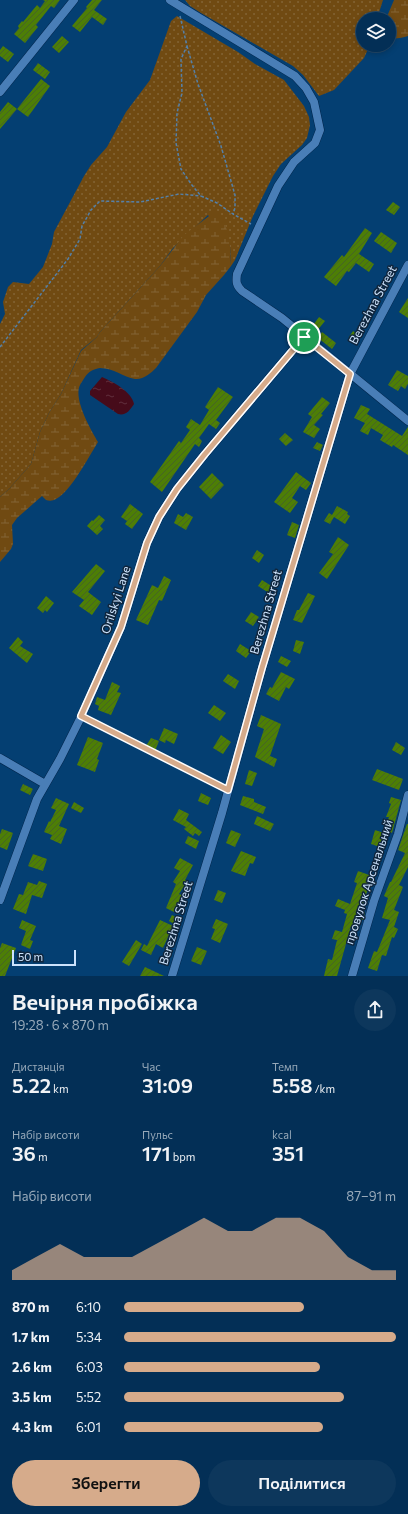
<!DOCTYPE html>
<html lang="uk">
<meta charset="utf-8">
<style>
:root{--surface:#032f56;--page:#0d375c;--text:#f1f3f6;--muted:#97a9b9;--line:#244a6c;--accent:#d6ab8b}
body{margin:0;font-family:Commissioner,sans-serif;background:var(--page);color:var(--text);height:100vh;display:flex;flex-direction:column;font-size:15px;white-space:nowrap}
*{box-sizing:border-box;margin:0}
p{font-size:13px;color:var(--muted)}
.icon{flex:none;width:22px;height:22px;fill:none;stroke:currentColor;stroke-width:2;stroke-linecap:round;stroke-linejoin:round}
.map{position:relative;height:976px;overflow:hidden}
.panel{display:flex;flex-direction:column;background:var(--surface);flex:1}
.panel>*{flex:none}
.controls{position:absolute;left:356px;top:12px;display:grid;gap:8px}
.controls a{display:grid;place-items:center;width:40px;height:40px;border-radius:50%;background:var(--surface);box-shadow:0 2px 6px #0003,0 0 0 1px var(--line);font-size:20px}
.scale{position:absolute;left:12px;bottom:10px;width:64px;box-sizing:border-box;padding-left:4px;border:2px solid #cde3fc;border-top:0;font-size:11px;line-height:14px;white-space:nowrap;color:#cde3fc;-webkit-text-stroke:3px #10263d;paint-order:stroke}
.pin{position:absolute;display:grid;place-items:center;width:34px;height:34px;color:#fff;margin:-17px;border:2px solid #fff;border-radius:50%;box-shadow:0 1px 4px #0007}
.round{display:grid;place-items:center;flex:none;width:42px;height:42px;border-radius:21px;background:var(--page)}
.summary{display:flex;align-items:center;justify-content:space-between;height:68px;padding:0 12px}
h1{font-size:22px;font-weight:600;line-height:30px}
.stats{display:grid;grid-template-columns:repeat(3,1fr);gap:6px;height:68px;padding:4px 12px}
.stats div{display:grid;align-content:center}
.stats b{font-size:20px;font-weight:600}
.stats small{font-size:11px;font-weight:400}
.stats p{font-size:11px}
.chart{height:112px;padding:8px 12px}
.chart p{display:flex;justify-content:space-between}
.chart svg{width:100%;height:72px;margin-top:4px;fill:var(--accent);opacity:.7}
.cta{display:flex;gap:8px;margin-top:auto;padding:8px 12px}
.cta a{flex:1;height:46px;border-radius:24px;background:var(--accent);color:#111;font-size:16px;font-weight:600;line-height:46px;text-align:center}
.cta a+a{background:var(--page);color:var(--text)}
ul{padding:0 12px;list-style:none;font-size:13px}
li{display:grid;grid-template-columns:64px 48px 1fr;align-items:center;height:30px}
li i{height:10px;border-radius:5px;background:var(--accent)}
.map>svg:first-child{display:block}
</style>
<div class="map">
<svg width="408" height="976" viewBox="0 0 408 976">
<defs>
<pattern id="grass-dots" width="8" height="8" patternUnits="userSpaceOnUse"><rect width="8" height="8" fill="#704a12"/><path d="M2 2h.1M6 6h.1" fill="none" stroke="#836435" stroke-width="1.8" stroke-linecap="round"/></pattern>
<pattern id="wetland-marsh" width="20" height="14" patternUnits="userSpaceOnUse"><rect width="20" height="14" fill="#704a12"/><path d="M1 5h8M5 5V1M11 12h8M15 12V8" fill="none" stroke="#836435"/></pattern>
<pattern id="water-ripples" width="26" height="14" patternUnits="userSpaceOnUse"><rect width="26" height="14" fill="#460b1a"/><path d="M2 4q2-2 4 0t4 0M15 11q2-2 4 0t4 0" fill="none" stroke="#602e3c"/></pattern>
<pattern id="building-hatch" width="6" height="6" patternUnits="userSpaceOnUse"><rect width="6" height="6" fill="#4d7e06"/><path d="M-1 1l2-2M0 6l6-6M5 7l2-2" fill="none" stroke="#466426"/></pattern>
</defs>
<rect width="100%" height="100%" fill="#043f72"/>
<path fill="url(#grass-dots)" d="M185 0H383L377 19H363V45H370L364 58 334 90 319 96 303 75 293 66 201 13 190 6Z
M177 16 238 52 255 64 284 80 304 106 309 117 310 125 307 138 302 145 281 164 273 176 253 216 235 260 231 266 230 246 208 215 173 248 160 266 100 332 97 337 81 350 61 394 49 413 40 432 31 464 9 489 0 497V324L5 314 3 302 8 287 13 282 29 284 43 267 52 244 54 232 84 176 91 165 107 147 126 112 150 80 171 21Z"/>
<path fill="url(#wetland-marsh)" d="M394 0H408V36C402 38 395 39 389 38V19H386Z
M213 213H218L226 226 230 246 231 266 224 275 206 295 197 312 156 368C151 373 143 380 135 379 123 377 114 368 100 368 93 369 88 372 85 377 83 380 81 383 80 385 73 399 91 430 98 442 88 458 71 491 56 499 53 501 49 501 46 500L42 496 17 518 12 525 13 544 11 549 0 562V497L9 489 31 464 40 432 49 413 61 394 81 351 97 337 100 332 160 266 184 235Z"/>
<path fill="url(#water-ripples)" d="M102 377C113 382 131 391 134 404 130 410 126 416 118 414L90 395V391Z"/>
<path fill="url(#building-hatch)" d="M43 0H60L54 8 51 6 36 25 38 27 25 43 14 34 19 28 18 26 22 21 23 22 37 5 40 8 45 1Z
M92 0H102L94 10 107 19 103 25 92 17 80 32 72 26 87 8 86 7Z
M62 36 69 42 59 53 52 47Z
M3 46 14 54 8 62 0 56V50Z
M38 63 50 72 45 79 33 70Z
M41 79 50 86 28 117 17 109 0 129V112L8 102 17 109Z
M393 202 400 207 394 215 386 210Z
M365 228 372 233 359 254 374 264 369 272 356 263 349 272 347 271 336 286 324 277 342 255 344 257Z
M381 232 397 243 391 253 374 241Z
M408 298V318L399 312Z
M319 317 325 321 316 332 311 328Z
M353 331 360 336 357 342 349 337Z
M322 332 336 343 332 349 318 338Z
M397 370 408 376V384L405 389 401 386 398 391 388 385Z
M218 387 233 397 216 420 220 423 216 429 209 424 199 438 202 441 199 447 195 444 162 492 150 482 179 441 181 443 190 430 186 427 191 419 200 425 209 410 205 407Z
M322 397 330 403 321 414 323 415 314 425 320 429 314 438 303 432 312 417 308 414Z
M361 405 370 409 367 414 402 436 408 427V455L393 445 392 447 380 440 383 435 371 428 368 435 360 431 365 423 354 418Z
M285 433 293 440 286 446 279 439Z
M317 442 323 445 320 451 313 448Z
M296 472 311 483 306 490 300 486 292 498 298 502 290 513 274 502Z
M212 473 224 485 211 499 199 487Z
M130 504 143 514 132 529 125 524 127 521 121 517Z
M337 506 348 512 347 514 350 516 345 524 334 517 330 524 324 521 329 513 332 515Z
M186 513 193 517 186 530 174 523 178 514 183 517Z
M99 515 105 520 100 526 103 529 97 535 87 526 92 520 93 521Z
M292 522 299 525 295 538 287 535Z
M338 537 349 545 327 579 319 573 333 554 329 552Z
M257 550 264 555 259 563 252 558Z
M96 564 105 571 88 592 101 602 92 615 79 606 84 600 72 592Z
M164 576 171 580 162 601 159 600 148 625 136 620 152 585 158 588Z
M262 580 273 587 269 593 258 586Z
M308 593 315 596 302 623 293 620 297 610H299Z
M46 596 54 603 47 612 45 610 43 613 37 608Z
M251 612 259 617 253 626 245 621Z
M18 637 23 642 20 646 33 654 27 663 9 648Z
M296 640 304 642 300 654 293 651Z
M240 644 251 651 246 658 236 651Z
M281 656 291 661 287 667 278 662Z
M281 672 295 679 289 689 286 687 279 701 266 694 270 687 272 688Z
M228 674 239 681 235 689 223 681Z
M112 682 120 686 117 692 121 693 111 715 98 710 99 706 95 704 97 697 105 700Z
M214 705 226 713 220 721 208 713Z
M261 715 281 724 270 756 277 759 274 767 255 757 264 729 257 726Z
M164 728 178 734 174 744 166 740 165 743 159 740Z
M221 735 231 742 223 754 213 748Z
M88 737 103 743 97 759 99 760 95 772 77 765Z
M151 738 159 741 155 751 146 746Z
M396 742 405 748 401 755 392 750Z
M377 769 403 779 399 790 372 780Z
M249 770 257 773 252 786 245 784Z
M23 784 33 789 30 795 20 790Z
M201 793 211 798 208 805 198 801Z
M243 796 254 799V802L266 807 263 814 240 805Z
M391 797 401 800 392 833 384 831 389 817H386L391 804 389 803Z
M56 798 69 804 59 826 67 829 61 844 50 839 52 835 44 832 49 821 50 822 56 810 51 808Z
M74 802 84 808 81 813 71 808Z
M179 809 189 814 186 820 202 832 199 836 195 833 193 836 184 829 186 827 173 820Z
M257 816 274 824 270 831 254 824Z
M407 824H408V867L399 885 403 887 394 910 399 912 394 927 398 929 394 938 392 937 386 956 382 955 377 971 368 968 374 951 377 952 390 920 382 918 388 898 384 896 390 882H391L405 853 398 850Z
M2 829 13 833 7 850 0 847V834Z
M231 830 241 834 235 847 226 843Z
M375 830 384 833 380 847 371 844Z
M188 836 199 841 196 849 185 843Z
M241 851 256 857 253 864 250 863 245 876 231 871Z
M33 854 47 859 43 871 28 866Z
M180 858 193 865 185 880 187 881 179 894 184 896 181 903 179 902 174 912 166 908 176 884 173 882 180 871 174 868Z
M358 871 372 876 361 911 365 912 363 920 356 917 353 927 351 926 337 976H324L328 959 332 960 337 940 332 939 335 930 342 932 347 914 344 913 345 910 335 906 338 899 350 904 357 883 354 882Z
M39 881 47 884 42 898 32 895 26 914 13 909 19 894 23 895 28 882 37 885Z
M218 890 226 893 222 903 214 900Z
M172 915 179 919 176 925 169 921Z
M216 919 228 924 220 943 211 939 215 929 212 928Z
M22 920 36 926 30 940 33 941 30 949 21 945 26 931 19 928Z
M160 920 173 926 163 948 156 944 151 955 141 950 144 944 147 946Z
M136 940 142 944 129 966 122 962Z
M2 943 16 948 5 976H0V948Z
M197 947 207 951 201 965 191 961Z
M145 967 164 976H140Z"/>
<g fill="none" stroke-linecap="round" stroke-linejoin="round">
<g stroke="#00254b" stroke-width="9">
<path id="minor" d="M170 0 295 76 306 88 314 102 320 130 315 143 294 162 278 186 237 274C236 282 236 285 242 291L282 318 408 421
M0 92 74 0
M0 758 45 784
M0 900 37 799 60 759 80 719 121 627 147 543 159 517 177 489 205 454 304 337
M172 976 222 813 262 668 350 374 408 265
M352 976 374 901 398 834 408 795"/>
</g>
<path stroke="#5480a9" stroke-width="1.5" stroke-dasharray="3 2" stroke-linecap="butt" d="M180 16 187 46 181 59 182 93 177 113 176 143 181 169 191 184 201 196 217 203 233 214 251 224
M187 46 198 84 221 146 235 195V208L233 214
M0 347 68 259 80 239 82 226 91 210 100 201 140 202 179 194 201 196
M89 720 221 787"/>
<use href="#minor" stroke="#497eb7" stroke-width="8"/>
</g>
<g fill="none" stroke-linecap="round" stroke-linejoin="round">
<g stroke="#fff" stroke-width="8">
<path id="route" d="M304 337 350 374 262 668 228 790 81 716 121 627 147 543 159 517 177 489 205 454Z"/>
</g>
<use href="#route" stroke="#d6ab8b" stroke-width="5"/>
</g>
<g text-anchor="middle" stroke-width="3" stroke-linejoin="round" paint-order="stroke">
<g font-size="12" fill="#cde3fc" stroke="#10263d">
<text transform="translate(373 305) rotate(-62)" y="4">Berezhna Street</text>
<text transform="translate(116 600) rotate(-72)" y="4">Orilskyi Lane</text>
<text transform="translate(266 612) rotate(-74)" y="4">Berezhna Street</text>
<text transform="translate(369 882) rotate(-72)" y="4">провулок Арсенальний</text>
<text transform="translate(176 923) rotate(-73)" y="4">Berezhna Street</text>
</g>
</g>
</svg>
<div class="controls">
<a><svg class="icon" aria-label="layers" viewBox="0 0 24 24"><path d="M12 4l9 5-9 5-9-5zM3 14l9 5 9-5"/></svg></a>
</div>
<div class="scale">50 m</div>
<div class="pin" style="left:304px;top:337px;background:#1e9e55"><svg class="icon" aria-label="arrive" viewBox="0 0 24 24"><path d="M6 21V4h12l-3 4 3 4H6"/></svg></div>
</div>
<section class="panel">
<div class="summary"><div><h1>Вечірня пробіжка</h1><p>19:28 · 6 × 870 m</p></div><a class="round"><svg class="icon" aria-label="share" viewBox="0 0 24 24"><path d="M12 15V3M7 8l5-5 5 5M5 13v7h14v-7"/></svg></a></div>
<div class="stats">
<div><p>Дистанція</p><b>5.22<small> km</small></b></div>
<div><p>Час</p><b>31:09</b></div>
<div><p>Темп</p><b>5:58<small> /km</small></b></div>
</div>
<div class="stats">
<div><p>Набір висоти</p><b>36<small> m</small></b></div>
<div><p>Пульс</p><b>171<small> bpm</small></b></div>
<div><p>kcal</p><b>351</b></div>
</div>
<div class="chart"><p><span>Набір висоти</span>87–91 m</p>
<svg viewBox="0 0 160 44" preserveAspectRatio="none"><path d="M0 44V38L10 30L20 22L30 30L40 30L50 30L60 22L70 14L80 6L90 14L100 14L110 6L120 6L130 14L140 30L150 38L160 38V44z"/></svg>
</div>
<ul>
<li><b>870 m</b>6:10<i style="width:66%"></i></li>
<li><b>1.7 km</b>5:34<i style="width:100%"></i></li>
<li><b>2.6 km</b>6:03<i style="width:72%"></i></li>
<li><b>3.5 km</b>5:52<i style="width:81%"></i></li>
<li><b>4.3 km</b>6:01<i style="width:73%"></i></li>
</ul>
<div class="cta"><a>Зберегти</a><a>Поділитися</a></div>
</section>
